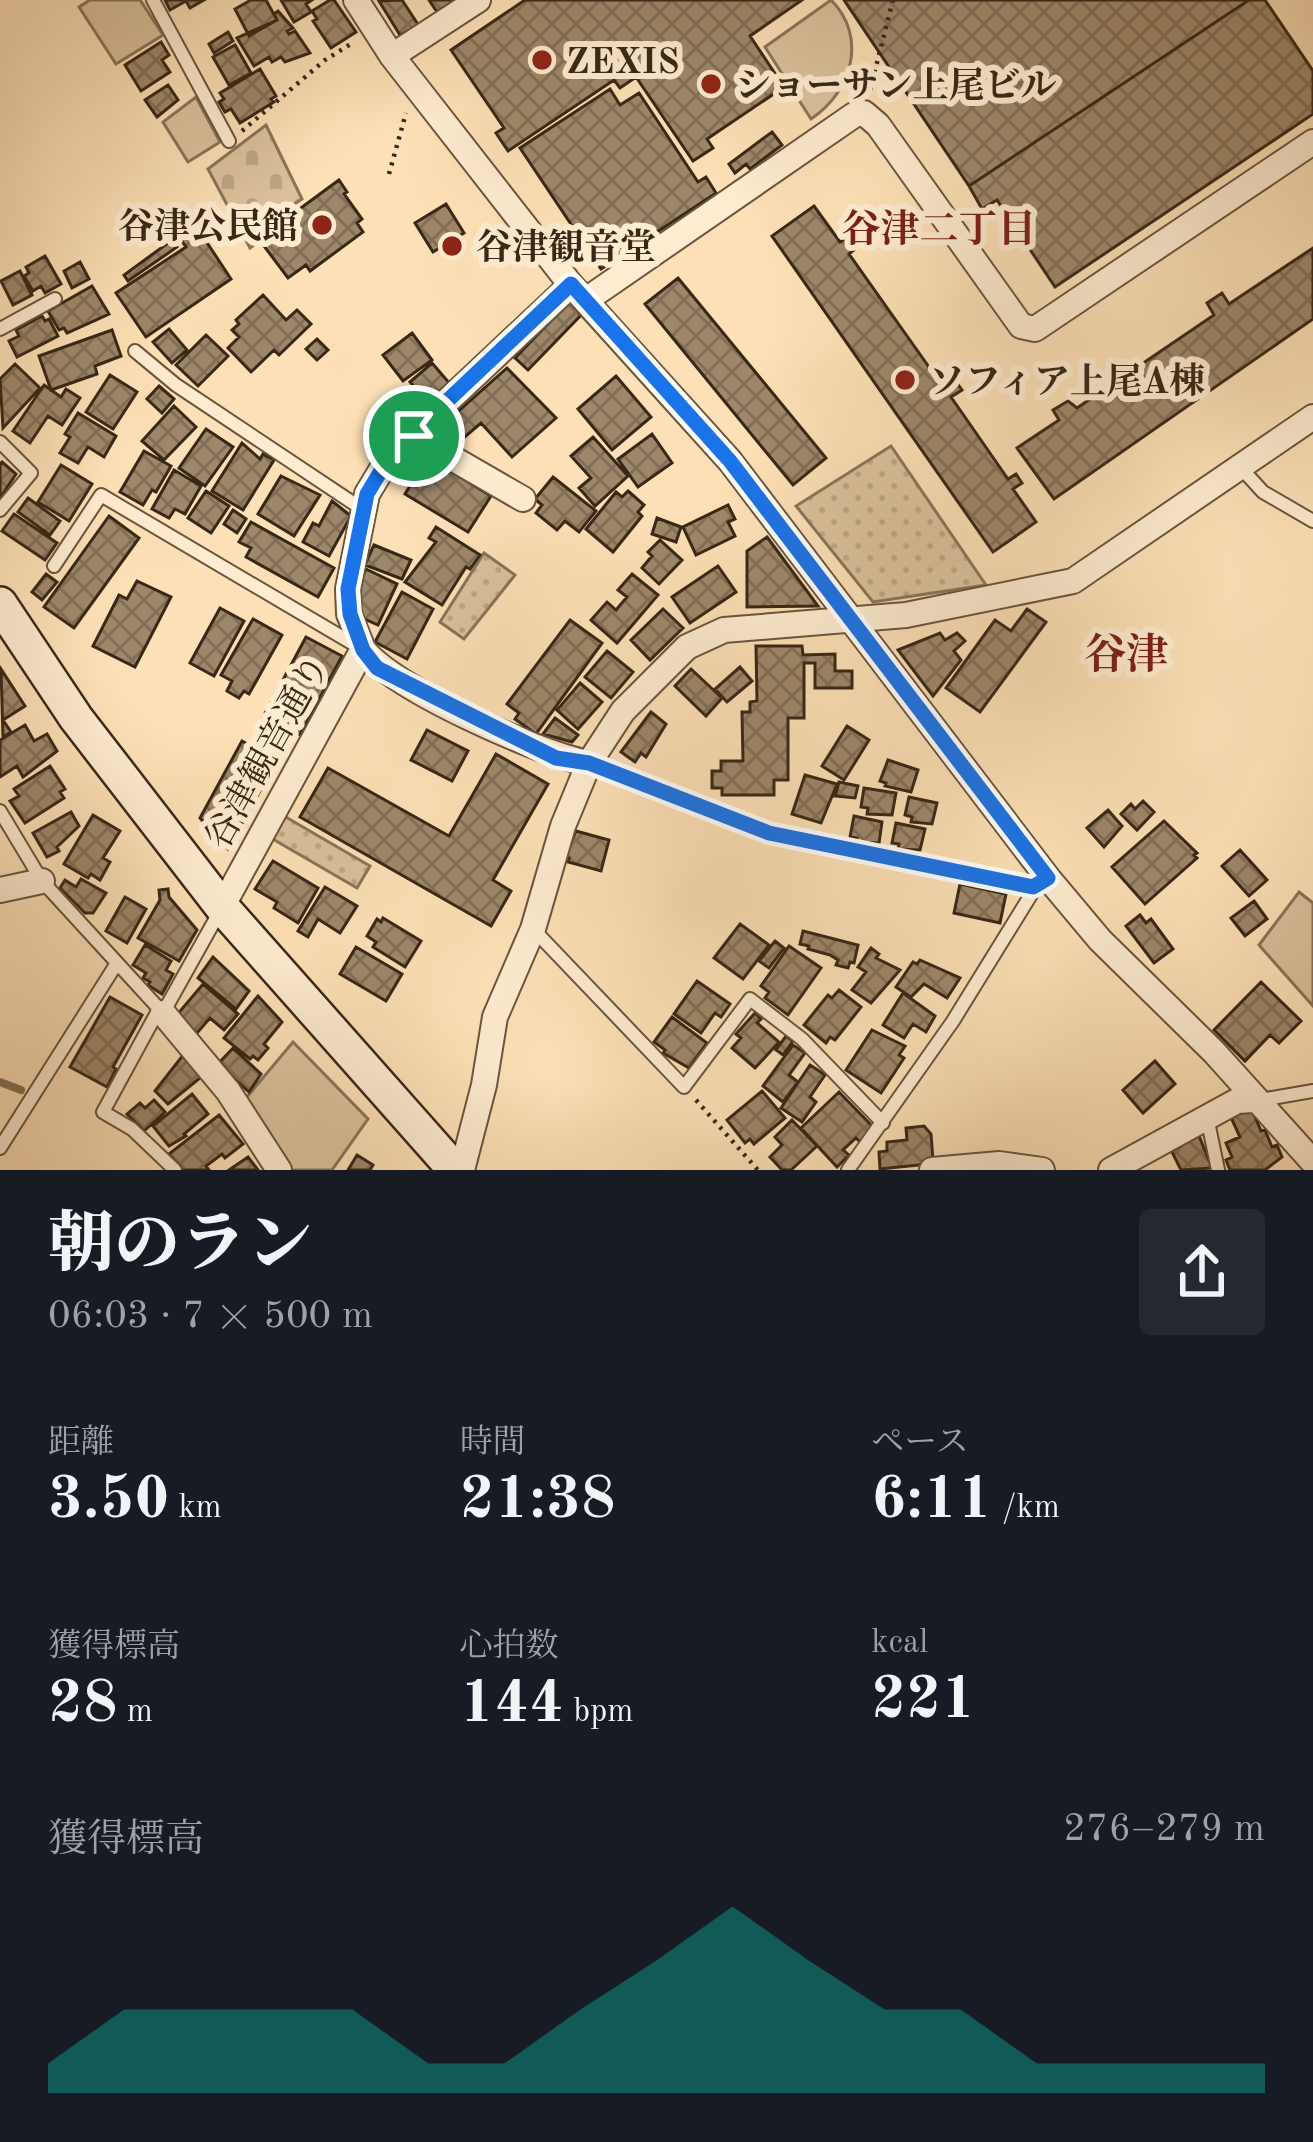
<!DOCTYPE html>
<html lang="ja">
<meta charset="utf-8">
<style>
:root{--surface:#171b24;--page:#242831;--text:#f1f3f6;--muted:#9ea1a6;--accent:#0f766e}
body{margin:0;font-family:"Old Standard TT","Noto Serif JP",serif;background:var(--page);color:var(--text);height:100vh;display:flex;flex-direction:column;font-size:45px;white-space:nowrap}
*{box-sizing:border-box;margin:0}
p{font-size:39px;color:var(--muted)}
.icon{flex:none;width:66px;height:66px;fill:none;stroke:currentColor;stroke-width:2;stroke-linecap:round;stroke-linejoin:round}
.map{position:relative;height:1170px;overflow:hidden}
.panel{display:flex;flex-direction:column;background:var(--surface);flex:1}
.panel>*{flex:none}
.pin{position:absolute;display:grid;place-items:center;width:102px;height:102px;color:#fff;margin:-51px;border:6px solid #fff;border-radius:50%;box-shadow:0 3px 12px #0007}
.round{display:grid;place-items:center;flex:none;width:126px;height:126px;border-radius:12px;background:var(--page)}
.headline{display:flex;align-items:center;justify-content:space-between;height:204px;padding:0 48px}
h1{font-size:66px;font-weight:800;line-height:90px}
.figures{display:grid;grid-template-columns:repeat(3,1fr);gap:18px;height:204px;padding:12px 48px}
.figures div{display:grid;align-content:center}
.figures b{font-size:60px;font-weight:800}
.figures small{font-size:33px;font-weight:400}
.figures p{font-size:33px}
.chart{height:336px;padding:24px 48px}
.chart p{display:flex;justify-content:space-between}
.chart svg{width:100%;height:216px;margin-top:12px;fill:var(--accent);opacity:.7}
.map>svg:first-child{display:block}
</style>
<div class="map">
<svg width="1313" height="1170" viewBox="0 0 1313 1170">
<defs>
<pattern id="cemetery-stones" width="16" height="16" patternUnits="userSpaceOnUse" patternTransform="scale(3)"><rect width="16" height="16" fill="#dbc19c"/><path d="M2 7V4a2 2 0 0 1 4 0v3zM10 15v-3a2 2 0 0 1 4 0v3z" fill="#bda686"/></pattern>
<pattern id="park-dots" width="8" height="8" patternUnits="userSpaceOnUse" patternTransform="scale(3)"><rect width="8" height="8" fill="#dbc19c"/><path d="M2 2h.1M6 6h.1" fill="none" stroke="#bda686" stroke-width="1.8" stroke-linecap="round"/></pattern>
<pattern id="building-cross-hatch" width="8" height="8" patternUnits="userSpaceOnUse" patternTransform="scale(3)"><rect width="8" height="8" fill="#9e876a"/><path d="M0 0l8 8M0 8l8-8" fill="none" stroke="#826e56"/></pattern>
</defs>
<rect width="100%" height="100%" fill="#fde0b7"/>
<filter id="stains"><feTurbulence type="fractalNoise" baseFrequency=".00167" numOctaves="4"/><feColorMatrix values="0 0 0 0 .2 0 0 0 0 .09 0 0 0 0 .02 0 0 0 .5 -.17"/></filter>
<radialGradient id="worn" r=".72"><stop offset=".6" stop-color="#630" stop-opacity="0"/><stop offset="1" stop-color="#630" stop-opacity=".3"/></radialGradient>
<path fill="#dbc19c" stroke="#897459" stroke-width="3" d="M90 0H140L163 35 116 64 79 7Z
M831 0C868 37 852 92 811 119L765 47Z
M196 97 220 142 188 162 163 122Z
M1299 892 1313 903V1006L1259 945Z
M293 1042 368 1119 332 1170H290L246 1098Z"/>
<path fill="url(#cemetery-stones)" stroke="#897459" stroke-width="3" d="M266 125 302 199 270 220V233L250 248 208 169Z"/>
<path fill="url(#park-dots)" stroke="#897459" stroke-width="3" d="M891 446 986 585 873 602 796 506Z
M484 553 515 575 464 639 440 622Z
M284 816 370 866 357 888 271 838Z"/>
<g fill="none" stroke-linecap="round" stroke-linejoin="round">
<path stroke="#867056" stroke-width="8" d="M0 1082 21 1090"/>
</g>
<path fill="url(#building-cross-hatch)" stroke="#372716" stroke-width="3" d="M165 0H204L190 8 186 1 170 10Z
M251 0H266L277 20 249 36 235 9Z
M281 0H312L306 4 311 12 294 22Z
M330 0H334L356 32 331 48 313 21 317 19 312 11Z
M402 0 421 29 409 36 406 32 400 35 379 1Z
M429 0H456L437 12Z
M525 0H802L750 36 784 87 707 139 713 148 693 161 636 77 620 88 614 80 508 151 496 133 504 128 451 50Z
M844 0H1249L969 186Z
M1249 0H1265L1313 71V114L1055 287 997 200 982 209 969 186Z
M278 11 293 28 287 31 289 34 295 31 310 53 285 62 281 57 272 62 269 57 254 66 237 38 277 20 274 14Z
M228 32 233 41 214 53 209 44Z
M161 42 169 55 162 60 170 72 141 91 125 65Z
M235 45 251 73 229 85 213 57Z
M260 69 276 96 271 99 274 102 240 123 231 109 225 112 219 102 224 99 220 93Z
M168 85 178 100 157 117 145 100Z
M610 89 620 105 639 93 698 182 706 177 716 193 601 269 520 148Z
M772 132 782 145 750 169 746 164 735 173 729 164Z
M339 180 347 192 344 194 362 219 357 223 363 232 310 271 306 265 288 278 264 246 280 233 275 227Z
M446 204 464 233 433 252 415 223Z
M814 206 840 242 847 238 855 249 849 254 941 384 952 376 962 390 951 397 1008 479 1016 474 1022 483 1013 489 1036 522 993 552 772 236Z
M198 229 231 279 146 337 116 293 186 247 181 240Z
M172 240 177 247 128 281 124 275Z
M1313 248V319L1054 499 1017 448 1059 420 1053 410 1068 401 1077 408 1214 315 1207 303 1222 293 1229 304Z
M45 256 61 284 45 293 41 286 33 291 24 276 29 273 26 267Z
M80 262 89 279 72 288 64 271Z
M20 271 32 295 13 305 1 281Z
M678 278 826 458 793 485 645 304Z
M92 286 109 314 67 333 64 328 59 330 48 311Z
M263 295 286 320 297 310 311 324 279 355 274 350 251 372 228 348 239 337 232 330 239 324 236 320Z
M571 300 584 312 528 370 515 358Z
M42 316 45 321 49 319 58 336 17 357 9 341 19 336 16 330Z
M169 329 187 350 172 363 153 342Z
M112 330 121 356 95 366 97 374 51 390 39 356Z
M412 333 432 360 403 381 383 355Z
M206 335 228 356 198 386 176 365Z
M317 339 328 350 317 360 306 349Z
M432 363 451 385 429 404 410 382Z
M15 364 40 388 3 428 0 379Z
M507 368 556 418 512 457 481 423 460 441 444 424Z
M110 375 137 392 113 429 86 412Z
M616 376 651 417 612 450 578 409Z
M44 385 61 397 66 389 80 398 62 425 48 416 30 443 13 431Z
M159 386 174 399 162 413 147 399Z
M174 406 196 427 164 460 142 441Z
M78 413 116 436 104 457 88 447 78 463 60 453 70 437 65 434Z
M206 429 233 447 205 486 179 468Z
M652 434 672 463 638 487 618 459Z
M593 437 628 476 595 506 579 488 591 478 571 456Z
M242 443 260 459 263 454 274 460 243 510 212 491Z
M144 451 171 466 156 492 152 490 143 505 120 492Z
M428 457 491 496 468 532 405 494Z
M2 462 16 474 0 498V464Z
M61 465 92 484 69 521 38 502Z
M174 470 201 486 185 514 175 509 169 518 152 509Z
M281 476 320 495 294 536 258 514Z
M553 477 596 511 579 532 565 521 557 530 536 513 542 505 535 499Z
M206 491 229 506 211 533 188 518Z
M628 491 644 505 638 512 642 516 613 552 586 529 616 492 622 497Z
M28 498 60 521 50 535 18 512Z
M332 501 351 516 329 556 303 542 313 523 319 526Z
M728 505 735 519 728 522 735 536 696 555 683 527Z
M233 510 246 519 237 533 224 524Z
M14 514 57 543 45 560 2 531Z
M109 516 139 538 74 628 44 607Z
M657 518 681 527 676 542 652 534Z
M251 522 334 568 318 597 246 557 251 548 239 542Z
M436 527 480 555 470 569 466 567 442 605 405 582 436 542 429 538Z
M767 537 818 606 747 607V551Z
M660 540 682 560 659 584 642 568 652 556 648 552Z
M374 545 411 560 402 579 365 565Z
M718 566 736 592 690 623 672 597Z
M366 569 397 584 378 625 360 617 358 587Z
M46 574 57 582 42 600 32 592Z
M632 574 658 595 617 643 591 620 607 602 616 610 627 597 618 590Z
M137 581 171 597 135 667 93 646 119 595 127 599Z
M402 592 433 609 407 659 375 642Z
M220 608 244 621 214 676 190 663Z
M663 609 683 628 650 660 631 640Z
M1027 609 1046 622 980 712 946 688 995 620 1011 631Z
M253 619 282 635 249 694 244 691 239 698 227 691 232 681 221 675Z
M570 620 602 643 536 734 515 719 519 713 507 704Z
M940 633 945 640 957 633 965 641 954 651 961 660 933 696 898 650Z
M306 637 342 656 300 735 263 717Z
M756 646H802L803 655 835 654V671H852V688H815V663H804V718H788V780H774V795H722V788H712V771H721V761H743L742 712H750V702L757 701Z
M607 651 633 672 611 698 585 677Z
M740 667 752 681 727 702 715 689Z
M1 669 25 706 3 720 11 732 3 737Z
M691 669 722 698 706 716 675 686Z
M580 683 602 702 578 729 557 710Z
M651 712 666 724 646 757 641 753 635 762 621 752Z
M555 718 578 735 572 742 543 734Z
M25 725 34 741 47 734 57 751 23 777 17 766 0 777V740Z
M847 726 869 740 844 780 822 766Z
M427 730 468 751 452 781 411 760Z
M242 741 277 760 228 849 200 818Z
M496 754 548 784 493 880 511 891 491 926 300 817 328 768 449 836Z
M888 760 918 770 911 792 885 786 886 783 880 781Z
M50 766 65 789 60 792 64 798 25 823 10 801 19 796 14 789Z
M805 775 837 784 821 823 792 814Z
M839 782 858 786 855 798 835 796Z
M864 788 896 793 892 815 867 814 868 808 861 807Z
M909 797 937 803 932 824 911 822 912 817 905 815Z
M1143 801 1154 812 1137 830 1121 814 1131 804 1135 809Z
M1108 810 1122 826 1104 847 1087 828Z
M71 812 79 826 57 847 59 851 47 857 33 833Z
M93 815 120 831 103 858 110 862 100 880 91 874 88 878 64 864Z
M854 816 882 822 879 843 856 842 857 838 850 837Z
M1164 821 1197 853 1194 855 1197 858 1145 904 1112 867Z
M896 823 925 829 920 850 898 849 899 844 892 843Z
M576 831 609 840 601 871 568 862 569 858 564 857Z
M1240 850 1267 880 1249 896 1222 866Z
M273 861 318 888 298 923 274 908 277 902 255 889Z
M81 879 106 893 93 913H85L60 888 65 880 76 887Z
M960 884 1006 894 1000 923 954 913Z
M325 887 357 906 340 933 318 919 308 937 298 931Z
M168 889 169 897 197 930 179 961 138 938 160 900 159 890Z
M125 897 146 909 127 943 106 931Z
M1254 901 1267 919 1245 936 1231 918Z
M1140 915 1146 923 1151 919 1173 949 1154 963 1126 926Z
M383 918 421 941 405 967 373 947 376 942 367 936 377 919 381 922Z
M740 924 769 945 743 979 714 958Z
M803 931 858 945 854 963 850 962 848 968 836 965 838 960 830 955 808 949 809 946 800 944Z
M775 941 784 948 769 968 759 961Z
M145 945 171 961 166 970 173 974 162 994 148 985 150 982 143 978 146 973 133 965Z
M789 946 821 968 788 1015 765 998 769 992 761 986Z
M356 947 402 974 386 1001 340 974Z
M871 948 879 954 876 958 900 970 871 1003 852 990 866 972 858 967Z
M213 957 249 991 236 1009 198 978Z
M920 960 960 978 947 998 924 984 911 997 896 987 913 962 917 964Z
M697 981 730 1004 721 1017 715 1013 701 1033 674 1014Z
M1261 982 1301 1021 1279 1043 1270 1035 1245 1061 1214 1030Z
M203 984 238 1014 224 1030 210 1018 197 1033 176 1016Z
M839 990 861 1007 835 1040 830 1037 826 1043 804 1025 828 995 832 998Z
M903 993 935 1016 926 1032 913 1024 904 1038 883 1025Z
M258 996 282 1022 264 1044 268 1048 258 1060 253 1056 250 1059 224 1038Z
M110 997 142 1015 113 1067 116 1069 107 1087 70 1067Z
M755 1013 761 1019 757 1023 779 1042 755 1068 732 1048 741 1038 736 1034Z
M672 1017 707 1043 689 1068 663 1053 665 1050 654 1042Z
M872 1030 905 1046 899 1055 904 1058 881 1093 846 1070Z
M786 1036 793 1041 783 1055 776 1050Z
M793 1045 805 1053 789 1075 798 1082 783 1102 763 1086Z
M233 1048 261 1074 249 1092 218 1064Z
M184 1054 205 1074 168 1104 155 1091Z
M1155 1061 1175 1084 1143 1113 1123 1090Z
M810 1065 825 1075 810 1097 816 1102 802 1122 781 1108Z
M762 1091 785 1118 754 1144 750 1139 745 1143 727 1120Z
M839 1092 874 1128 860 1142 856 1138 843 1150 849 1155 837 1167 801 1128Z
M192 1094 208 1114 184 1134 186 1136 169 1146 153 1126Z
M154 1100 165 1112 144 1131 127 1114 140 1103 145 1108Z
M1250 1105 1261 1131 1265 1130 1272 1147 1277 1145 1282 1157 1265 1170H1230L1226 1160 1232 1157 1226 1143 1240 1137 1229 1113Z
M219 1115 243 1144 225 1158 222 1154 206 1166 209 1170H182L169 1154Z
M792 1120 817 1146 791 1170H782L770 1157 782 1145 775 1137Z
M924 1126 931 1134 933 1160 928 1164 880 1169 879 1152 887 1151V1142L907 1140 906 1128Z
M1197 1131 1212 1168 1181 1170 1169 1146Z
M357 1155 373 1165 370 1170H348Z
M248 1157 258 1170H229Z"/>
<g fill="none" stroke-linecap="round" stroke-linejoin="round">
<g stroke="#68553e" stroke-width="16">
<path id="lane" d="M153 0 229 141
M0 329 55 299
M135 351 176 385 362 509
M0 442 31 473 0 510
M1241 468 1263 492 1313 521
M54 566 101 495 357 646
M590 763 769 833 1033 887
M0 811 42 881 163 1013 220 911
M534 930 684 1087 750 999 802 1039 883 1123
M159 1009 103 1112 132 1129 175 1170
M1260 1100 1313 1091
M1207 1117 1218 1170
M0 1148 117 963
M848 1170 953 1021 1037 885"/>
</g>
<g stroke="#68553e" stroke-width="28">
<path id="street" d="M356 0 392 56 571 285 730 461 1048 878 1100 940 1214 1052 1313 1162
M392 56 478 0
M586 300 854 115 864 113 878 125 1021 326 1035 329 1313 142
M414 436 523 499
M363 649C392 688 539 754 589 763
M0 890 42 881
M222 907 363 649 349 614 348 589 367 494 391 454 571 285
M163 1013 228 1091 279 1170
M462 1170 484 1085 495 1017 533 929 563 826 589 763 623 711 687 647 724 630 906 615 1073 581 1313 417
M932 1170 999 1164 1042 1170
M1111 1170 1237 1101 1253 1100"/>
</g>
<g stroke="#372716" stroke-width="38">
<path id="secondary" d="M0 604 76 718 222 907 455 1170"/>
</g>
<path stroke="#372716" stroke-width="4.5" stroke-dasharray="3 6" stroke-linecap="butt" d="M870 90 893 0
M242 131 325 60 354 42
M389 174 406 113
M696 1100 758 1170"/>
<use href="#lane" stroke="#feebd0" stroke-width="12"/>
<use href="#street" stroke="#feebd0" stroke-width="24"/>
<use href="#secondary" stroke="#feebd0" stroke-width="33"/>
</g>
<g fill="none" stroke-linecap="round" stroke-linejoin="round">
<g stroke="#fff" stroke-width="24">
<path id="route" d="M571 284 730 461 1048 878 1033 887 769 833 589 763 556 758 377 668 363 650 350 614 348 589 367 494 391 454Z"/>
</g>
<use href="#route" stroke="#1a73e8" stroke-width="15"/>
</g>
<g fill="#8f2418" stroke="#feebd0" stroke-width="4.5">
<circle cx="542" cy="60" r="12"/>
<circle cx="711" cy="84" r="12"/>
<circle cx="322" cy="225" r="12"/>
<circle cx="452" cy="246" r="12"/>
<circle cx="905" cy="380" r="12"/>
</g>
<g text-anchor="middle" stroke-width="12" stroke-linejoin="round" paint-order="stroke">
<g font-size="36" font-weight="bold" fill="#372716" stroke="#feebd0" text-anchor="start">
<text x="566" y="73">ZEXIS</text>
<text x="735" y="97">ショーサン上尾ビル</text>
<text x="298" y="238" text-anchor="end">谷津公民館</text>
<text x="476" y="259">谷津観音堂</text>
<text x="929" y="393">ソフィア上尾A棟</text>
</g>
<g font-size="36" fill="#372716" stroke="#feebd0">
<text transform="translate(266 751) rotate(-61)" y="13">谷津観音通り</text>
</g>
<g font-size="39" font-weight="bold" fill="#7a1f14" stroke="#feebd0">
<text x="939" y="242">谷津二丁目</text>
</g>
<g font-size="42" font-weight="bold" fill="#7a1f14" stroke="#feebd0">
<text x="1126" y="668">谷津</text>
</g>
</g>
<rect width="100%" height="100%" filter="url(#stains)"/>
<rect width="100%" height="100%" fill="url(#worn)"/>
</svg>
<div class="pin" style="left:414px;top:436px;background:#1e9e55"><svg class="icon" aria-label="arrive" viewBox="0 0 24 24"><path d="M6 21V4h12l-3 4 3 4H6"/></svg></div>
</div>
<section class="panel">
<div class="headline"><div><h1>朝のラン</h1><p>06:03 · 7 × 500 m</p></div><a class="round"><svg class="icon" aria-label="share" viewBox="0 0 24 24"><path d="M12 15V3M7 8l5-5 5 5M5 13v7h14v-7"/></svg></a></div>
<div class="figures">
<div><p>距離</p><b>3.50<small> km</small></b></div>
<div><p>時間</p><b>21:38</b></div>
<div><p>ペース</p><b>6:11<small> /km</small></b></div>
</div>
<div class="figures">
<div><p>獲得標高</p><b>28<small> m</small></b></div>
<div><p>心拍数</p><b>144<small> bpm</small></b></div>
<div><p>kcal</p><b>221</b></div>
</div>
<div class="chart"><p><span>獲得標高</span>276–279 m</p>
<svg viewBox="0 0 160 44" preserveAspectRatio="none"><path d="M0 44V38L10 27L20 27L30 27L40 27L50 38L60 38L70 27L80 17L90 6L100 17L110 27L120 27L130 38L140 38L150 38L160 38V44z"/></svg>
</div>
</section>
